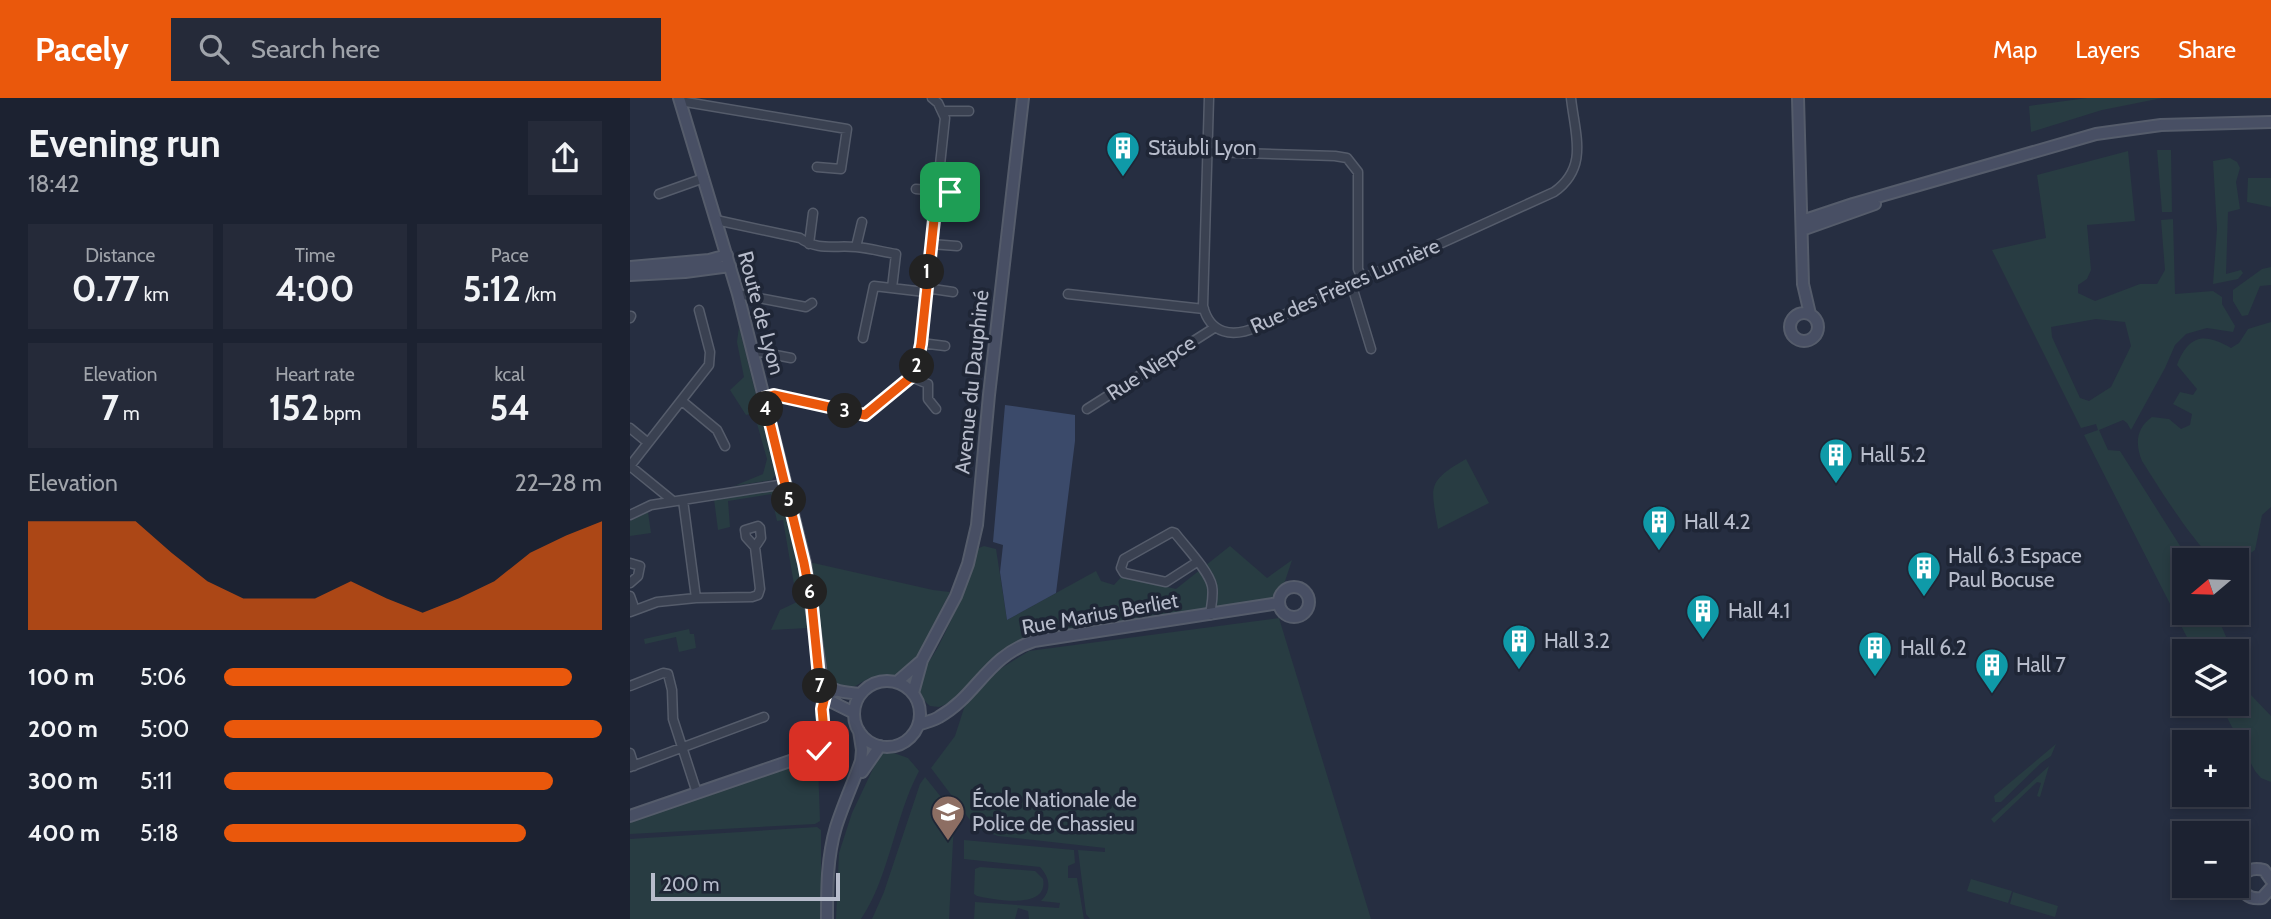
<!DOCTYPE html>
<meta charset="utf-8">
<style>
:root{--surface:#1c2231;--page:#252a39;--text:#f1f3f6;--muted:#a0a4ab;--line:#3a3f4d;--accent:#ea580c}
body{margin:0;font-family:Cabin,sans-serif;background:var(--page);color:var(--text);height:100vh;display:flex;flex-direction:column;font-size:26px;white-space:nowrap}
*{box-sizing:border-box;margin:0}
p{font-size:23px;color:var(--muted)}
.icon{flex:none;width:38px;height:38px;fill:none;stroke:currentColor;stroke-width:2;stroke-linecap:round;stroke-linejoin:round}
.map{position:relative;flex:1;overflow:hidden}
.side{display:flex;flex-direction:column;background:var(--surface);width:630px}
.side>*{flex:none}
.needle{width:46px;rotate:251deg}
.fabs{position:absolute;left:1542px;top:450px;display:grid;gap:14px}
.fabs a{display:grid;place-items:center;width:77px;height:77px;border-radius:0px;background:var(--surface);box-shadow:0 4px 10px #0003,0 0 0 2px var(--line);font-size:35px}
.scale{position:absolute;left:21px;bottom:18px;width:189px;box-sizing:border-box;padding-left:7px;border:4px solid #b7bccb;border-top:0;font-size:19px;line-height:24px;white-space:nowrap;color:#b7bccb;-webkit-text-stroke:5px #1f2636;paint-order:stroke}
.pin{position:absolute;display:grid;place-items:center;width:60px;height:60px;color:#fff;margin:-30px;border-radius:14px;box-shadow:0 4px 10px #0006}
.km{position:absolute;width:35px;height:35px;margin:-18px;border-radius:50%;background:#222;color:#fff;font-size:19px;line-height:35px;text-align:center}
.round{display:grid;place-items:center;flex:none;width:74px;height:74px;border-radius:0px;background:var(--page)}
.headline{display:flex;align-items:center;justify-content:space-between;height:119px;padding:0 28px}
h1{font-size:38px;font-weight:700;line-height:52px}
.stats{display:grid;grid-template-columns:repeat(3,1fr);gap:10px;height:119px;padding:7px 28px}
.stats div{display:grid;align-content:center;border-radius:0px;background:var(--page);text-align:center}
.stats b{font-size:35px;font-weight:700}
.stats small{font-size:19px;font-weight:400}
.stats p{font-size:19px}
.chart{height:196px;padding:14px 28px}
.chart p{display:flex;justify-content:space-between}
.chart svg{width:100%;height:126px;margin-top:7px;fill:var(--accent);opacity:.7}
ul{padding:0 28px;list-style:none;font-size:23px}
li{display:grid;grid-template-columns:112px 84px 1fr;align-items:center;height:52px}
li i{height:18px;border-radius:9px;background:var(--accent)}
header{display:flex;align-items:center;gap:42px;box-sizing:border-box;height:98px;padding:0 35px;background:var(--accent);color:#fff}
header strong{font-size:33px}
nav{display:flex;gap:38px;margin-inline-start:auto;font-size:24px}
.search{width:490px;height:63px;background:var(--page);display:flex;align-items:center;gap:18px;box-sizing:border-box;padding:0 24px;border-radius:0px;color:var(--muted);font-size:26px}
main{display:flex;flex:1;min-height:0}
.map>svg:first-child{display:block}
</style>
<header>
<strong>Pacely</strong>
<div class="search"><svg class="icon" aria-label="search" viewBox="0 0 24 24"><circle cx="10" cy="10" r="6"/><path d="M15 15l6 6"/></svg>Search here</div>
<nav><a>Map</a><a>Layers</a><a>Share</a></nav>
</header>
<main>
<section class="side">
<div class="headline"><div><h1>Evening run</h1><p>18:42</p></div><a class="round"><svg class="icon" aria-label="share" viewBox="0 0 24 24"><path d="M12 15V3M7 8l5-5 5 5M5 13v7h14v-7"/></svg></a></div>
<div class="stats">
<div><p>Distance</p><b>0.77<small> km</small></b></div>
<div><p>Time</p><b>4:00</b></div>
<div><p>Pace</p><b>5:12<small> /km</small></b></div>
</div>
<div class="stats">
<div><p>Elevation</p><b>7<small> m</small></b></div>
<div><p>Heart rate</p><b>152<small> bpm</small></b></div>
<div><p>kcal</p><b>54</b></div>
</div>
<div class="chart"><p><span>Elevation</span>22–28 m</p>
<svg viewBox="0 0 160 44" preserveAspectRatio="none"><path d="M0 44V6L10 6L20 6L30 6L40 17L50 27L60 33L70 33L80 33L90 27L100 33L110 38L120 33L130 27L140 17L150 11L160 6V44z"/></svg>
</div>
<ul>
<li><b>100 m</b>5:06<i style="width:92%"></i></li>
<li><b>200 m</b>5:00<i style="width:100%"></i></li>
<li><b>300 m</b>5:11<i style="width:87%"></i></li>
<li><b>400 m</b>5:18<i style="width:80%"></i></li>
</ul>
</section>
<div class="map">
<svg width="1641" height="821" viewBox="0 0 1641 821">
<rect width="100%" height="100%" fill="#262e41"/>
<path fill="#283c42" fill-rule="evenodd" d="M1457 0H1641V1L1532 0 1472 12 1401 34 1399 8Z
M1527 52H1541L1542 114H1532Z
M1498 53 1505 123 1457 127 1461 172 1457 181 1448 187V195L1465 203 1510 186H1527L1535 172 1531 122 1543 121 1545 196 1583 193 1592 199V206L1605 228 1603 234 1577 230 1556 236 1545 247 1535 270 1501 332 1497 325 1493 322 1469 332 1478 352 1490 353 1559 462H1554V514L1586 515 1602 553H1564L1454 337 1468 332 1466 326 1451 330 1362 152 1416 140 1407 77ZM1466 221 1495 224 1501 248 1481 289 1459 303 1450 300 1422 239 1421 229Z
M1600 60 1607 64 1610 70 1606 84 1610 111 1598 114 1596 176 1611 172 1613 175 1608 181 1583 186 1587 131 1583 63Z
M1618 80H1641V109L1617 104Z
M1641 169V187L1630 188 1618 217 1612 218 1603 203V192L1632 171Z
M1641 224V409L1632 417 1625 452C1614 460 1598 468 1584 460 1566 450 1525 383 1512 363 1505 346 1506 330 1522 319L1539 321 1551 331 1560 327 1562 316 1543 306 1550 294 1563 297 1567 291 1547 267C1559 236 1575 235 1601 250L1609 245 1618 231Z
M109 229 146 376 142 382 104 388 133 376 137 361 124 315 116 317 100 292 114 279 107 244Z
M836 361 859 405 808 431C801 388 796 384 836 361Z
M141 392 148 393 151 397 169 474 178 530 141 532 150 512 167 504 153 422 147 423 141 396 98 403 100 429 88 432 84 401Z
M18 414 21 435 0 438V423Z
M354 448 366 451 377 522 466 473 471 483 484 487 492 478 546 491 600 448 637 480 662 462 654 486 640 502 387 543 369 555 319 605 309 609 300 608C292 601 285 592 290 580 293 571 304 557 309 547 325 516 338 485 346 451Z
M179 464 303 492 320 494 284 565 266 578C261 578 254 577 248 578 223 582 225 603 197 578Z
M649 520 741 821H460L456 816 448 752 475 754V750L368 738 346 730 301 670 325 638 335 607 370 571 399 553Z
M59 531 60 536H64L66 550 49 554 46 539 15 546 14 541Z
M1607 563 1621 597 1641 618V684L1631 680 1625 673 1590 606H1606Z
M1426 646 1421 658 1411 665 1371 704H1365L1364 698Z
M261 654 278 660 289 673C265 718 259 780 231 821H206L209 755 222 715 250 656Z
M181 660 188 665 190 723 185 726 0 736V721Z
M1419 668 1410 699 1407 698 1411 685 1407 684 1364 725 1361 721Z
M295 679 319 709 324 724 319 821H242L254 794 290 686Z
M187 729 191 732V821H0V741Z
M334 742 444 752 445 765 438 768V780H447L454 821H399L398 813 388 810 385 821H344L345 804 429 810 430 805 411 803C422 792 420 780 410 769L334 761Z
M350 769 405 773 413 781C419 812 365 802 347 798L344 796 345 771Z
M1341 781 1382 793 1378 805 1337 793Z
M1383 794 1428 808 1425 819 1380 806Z"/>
<path fill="#3b4a6a" d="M375 307 445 317V343L426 495 377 522 370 474 373 447 363 444Z"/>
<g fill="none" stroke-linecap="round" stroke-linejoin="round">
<g stroke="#555c6b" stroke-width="11">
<path id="street" d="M579 0 573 208C580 236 602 240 627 229L924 94C959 69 945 37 941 0
M50 3 217 31 211 71 187 69
M313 13H339
M578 54 705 58 717 60 728 74V171L732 180
M286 91 334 95
M29 96 74 80
M86 122 170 140C187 153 206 147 226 149 239 150 253 154 266 156L262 190
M179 146 183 115
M301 146 327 148
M226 149 232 124
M721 185 741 251
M296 190 323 194
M108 196 176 209 182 205
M438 196 574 211
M0 220 1 218
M233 240 244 188 295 194
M291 245 315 248
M123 255 130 254 161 260
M281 279 298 286V301L306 311
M134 300 144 297 235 317 285 274 291 245 315 20 308 5 302 0
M52 303 87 332 95 348
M457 311 584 230
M0 330 17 344
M53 402 66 500
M43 403 0 368 79 267 80 254 69 212
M0 417 21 407 155 386
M567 464 536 484 494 475 491 470 494 461 542 434 545 435C555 448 579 473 582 488 584 498 581 508 580 517
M0 465 10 468 8 478 0 485
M0 498 5 512
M0 514 27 504 66 500 122 499 128 497 130 491 125 449 131 440 130 430 128 428 115 432 116 439 125 449
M0 588 33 575 38 576 42 592 43 621 67 695
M0 655 4 668
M0 669 134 619"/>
</g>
<g stroke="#555c6b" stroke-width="14">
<path id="secondary" d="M49 0 108 196 149 359 175 465 191 577C199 595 213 594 231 596
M1168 0 1173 186 1180 216
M1172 123 1223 106 1466 36 1531 27 1641 24
M1172 132 1245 106
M0 169 79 162 97 157
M0 177 55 174 100 168
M1160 229a14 14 0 1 1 28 0a14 14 0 1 1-28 0Z
M649 504a15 15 0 1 1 30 0a15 15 0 1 1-30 0Z
M224 616a33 33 0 1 1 66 0a33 33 0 1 1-66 0Z
M267 584 290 564
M192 593 200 603 224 615
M283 595 292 562 326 498 338 466 347 427 359 297 393 0
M288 627C295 624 303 623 309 619 347 598 357 558 404 543L649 505
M232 674 250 648
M0 718 189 653C205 638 177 600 205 593
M1641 782 1634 772C1605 764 1603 804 1632 800L1641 790
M197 821C197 790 197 759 206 729 213 707 223 685 231 663L232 652 229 633"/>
</g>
<use href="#street" stroke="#3a4151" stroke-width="8"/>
<use href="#secondary" stroke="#484f64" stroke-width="10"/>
</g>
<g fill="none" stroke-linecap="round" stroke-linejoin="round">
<g stroke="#fff" stroke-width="14">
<path id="route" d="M189 653 195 645 192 611 195 598 190 589 182 508 174 465 134 300 144 297 235 317 281 279 285 274 291 246 307 93 320 94"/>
</g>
<use href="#route" stroke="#ea580c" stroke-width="9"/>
</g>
<defs>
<g id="building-pin" transform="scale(1.75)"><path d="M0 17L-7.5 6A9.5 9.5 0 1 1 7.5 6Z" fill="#0f9aa8" stroke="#1f2636"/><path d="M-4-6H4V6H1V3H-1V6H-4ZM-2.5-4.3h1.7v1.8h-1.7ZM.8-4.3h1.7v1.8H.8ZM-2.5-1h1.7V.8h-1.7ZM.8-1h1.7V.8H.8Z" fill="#fff"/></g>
<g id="university-pin" transform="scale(1.75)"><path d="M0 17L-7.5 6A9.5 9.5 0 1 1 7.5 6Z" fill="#8d6e63" stroke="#1f2636"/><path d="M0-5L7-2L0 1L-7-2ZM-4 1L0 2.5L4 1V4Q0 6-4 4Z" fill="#fff"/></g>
</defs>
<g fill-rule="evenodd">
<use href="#building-pin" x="493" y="50"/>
<use href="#building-pin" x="1206" y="357"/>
<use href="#building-pin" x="1029" y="424"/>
<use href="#building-pin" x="1294" y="470"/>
<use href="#building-pin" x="1073" y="513"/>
<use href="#building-pin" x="889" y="543"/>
<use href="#building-pin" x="1245" y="550"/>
<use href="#building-pin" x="1362" y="567"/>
<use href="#university-pin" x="318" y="714"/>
</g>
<g text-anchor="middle" stroke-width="7" stroke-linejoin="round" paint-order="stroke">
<g font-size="21" fill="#b7bccb" stroke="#1f2636" text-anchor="start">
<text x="518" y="57">Stäubli Lyon</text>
<text x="1230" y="364">Hall 5.2</text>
<text x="1054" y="431">Hall 4.2</text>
<text x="1318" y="465">Hall 6.3 Espace<tspan x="1318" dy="24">Paul Bocuse</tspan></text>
<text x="1098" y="520">Hall 4.1</text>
<text x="914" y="550">Hall 3.2</text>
<text x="1270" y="557">Hall 6.2</text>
<text x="1386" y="574">Hall 7</text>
<text x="342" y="709">École Nationale de<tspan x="342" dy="24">Police de Chassieu</tspan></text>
</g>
<g font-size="21" fill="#b7bccb" stroke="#1f2636">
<text transform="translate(715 188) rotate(-24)" y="7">Rue des Frères Lumière</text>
<text transform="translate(131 215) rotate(75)" y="7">Route de Lyon</text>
<text transform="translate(521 270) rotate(-33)" y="7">Rue Niepce</text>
<text transform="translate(342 284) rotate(-84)" y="7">Avenue du Dauphiné</text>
<text transform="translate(470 516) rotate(-10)" y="7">Rue Marius Berliet</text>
</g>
</g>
</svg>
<div class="fabs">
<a><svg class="needle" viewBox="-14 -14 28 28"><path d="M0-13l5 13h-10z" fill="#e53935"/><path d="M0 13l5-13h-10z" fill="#a0a4ab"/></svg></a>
<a><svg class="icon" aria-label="layers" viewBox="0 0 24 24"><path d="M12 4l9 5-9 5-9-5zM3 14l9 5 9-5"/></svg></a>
<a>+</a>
<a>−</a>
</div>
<div class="scale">200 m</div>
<div class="pin" style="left:320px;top:94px;background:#1e9e55"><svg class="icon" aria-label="arrive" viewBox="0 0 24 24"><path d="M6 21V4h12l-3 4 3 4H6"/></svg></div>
<div class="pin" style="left:189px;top:653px;background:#d93025"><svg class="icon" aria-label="check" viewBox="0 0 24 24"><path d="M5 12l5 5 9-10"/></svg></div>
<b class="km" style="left:297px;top:174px">1</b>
<b class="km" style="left:287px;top:268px">2</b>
<b class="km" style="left:215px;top:313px">3</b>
<b class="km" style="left:136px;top:311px">4</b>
<b class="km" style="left:159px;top:402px">5</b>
<b class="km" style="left:180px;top:494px">6</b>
<b class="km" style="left:190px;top:588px">7</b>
</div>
</main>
